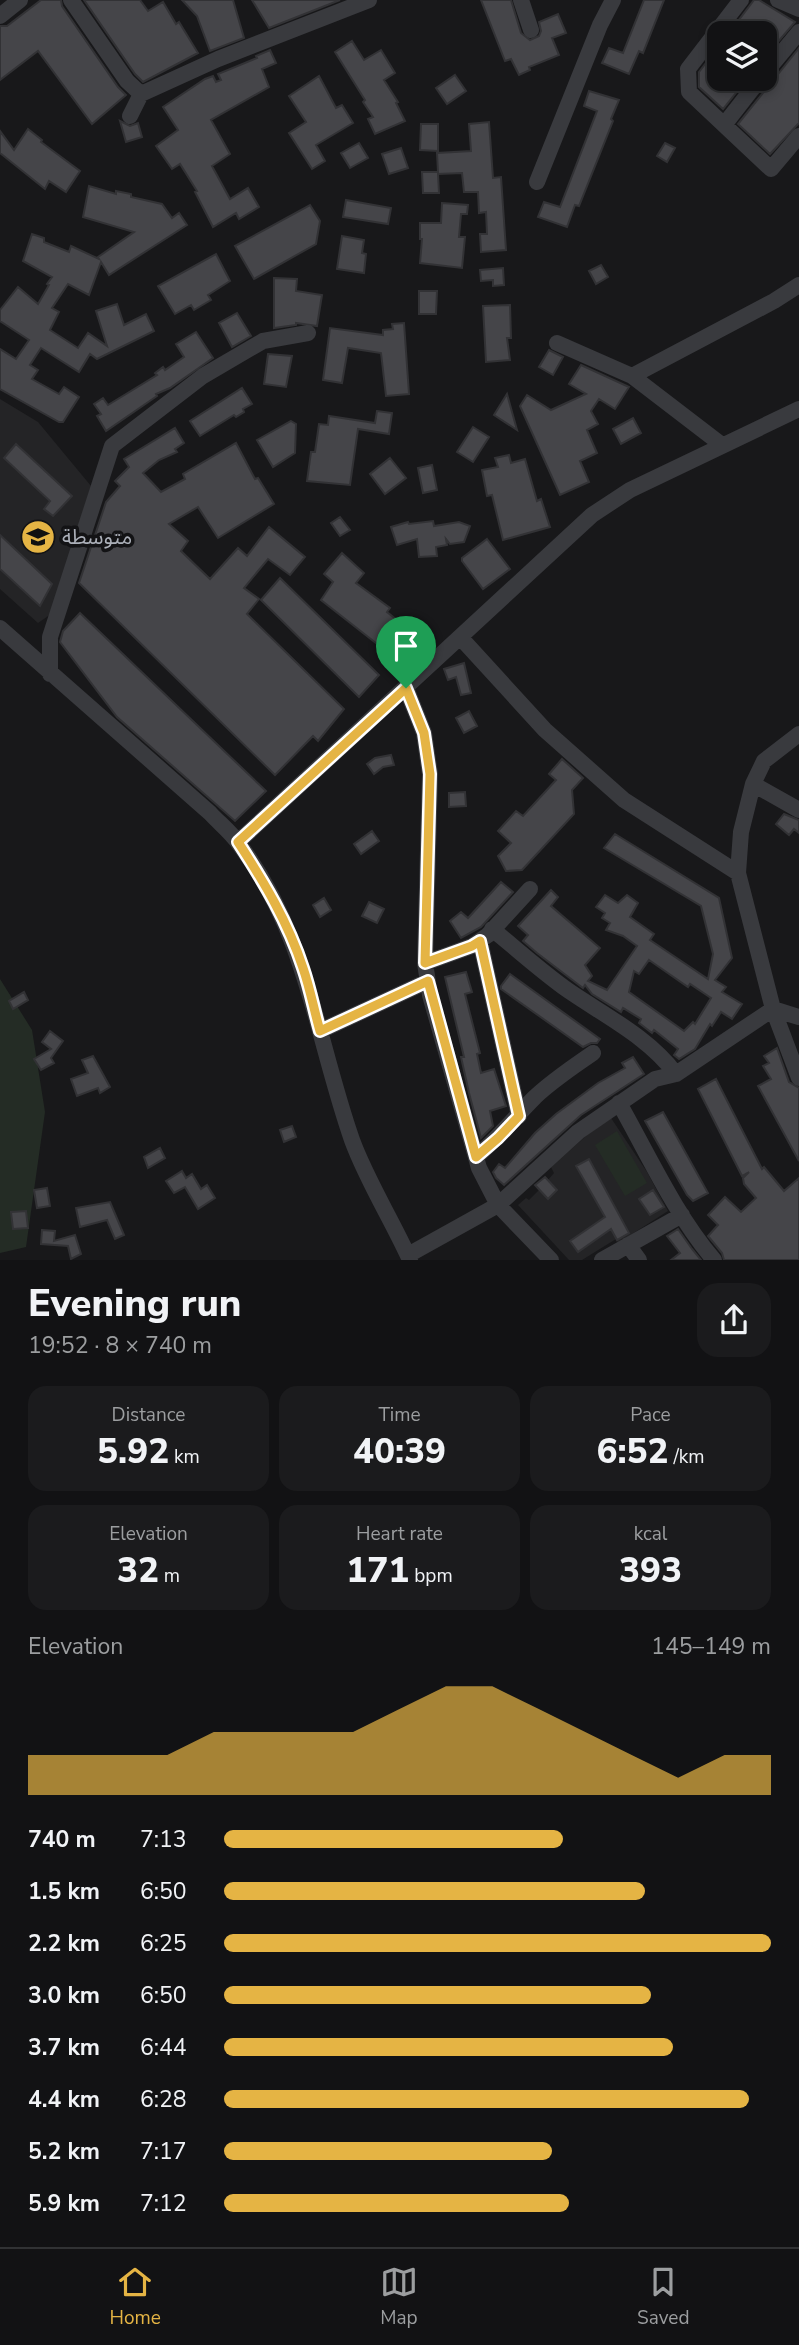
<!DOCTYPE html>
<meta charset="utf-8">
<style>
:root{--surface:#121214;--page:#1b1b1d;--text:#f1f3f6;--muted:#9c9ea0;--line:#313234;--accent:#e5b444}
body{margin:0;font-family:"Nunito Sans","Noto Sans Arabic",sans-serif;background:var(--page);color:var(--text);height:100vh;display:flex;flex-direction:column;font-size:26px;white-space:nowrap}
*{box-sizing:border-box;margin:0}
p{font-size:23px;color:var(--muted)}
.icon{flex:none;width:38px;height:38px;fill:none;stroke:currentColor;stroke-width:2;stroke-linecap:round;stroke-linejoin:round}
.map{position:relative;height:1260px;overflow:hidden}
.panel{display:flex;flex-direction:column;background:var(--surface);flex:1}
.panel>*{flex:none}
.controls{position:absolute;left:707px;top:21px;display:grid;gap:14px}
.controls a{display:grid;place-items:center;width:70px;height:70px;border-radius:14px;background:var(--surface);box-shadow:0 4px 10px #0003,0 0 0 2px var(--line);font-size:35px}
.pin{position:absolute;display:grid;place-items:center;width:60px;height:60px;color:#fff;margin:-72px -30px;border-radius:50% 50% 50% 0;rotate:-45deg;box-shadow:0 0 7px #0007}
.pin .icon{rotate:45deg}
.round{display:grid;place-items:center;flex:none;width:74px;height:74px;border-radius:21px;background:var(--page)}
.headline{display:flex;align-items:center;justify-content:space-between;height:119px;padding:0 28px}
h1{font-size:38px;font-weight:800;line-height:52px}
.figures{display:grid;grid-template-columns:repeat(3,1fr);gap:10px;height:119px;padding:7px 28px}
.figures div{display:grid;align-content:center;border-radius:18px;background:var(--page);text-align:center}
.figures b{font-size:35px;font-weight:800}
.figures small{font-size:19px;font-weight:400}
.figures p{font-size:19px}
.chart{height:196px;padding:14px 28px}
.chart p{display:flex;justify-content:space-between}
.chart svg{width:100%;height:126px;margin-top:7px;fill:var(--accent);opacity:.7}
ul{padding:0 28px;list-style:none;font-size:23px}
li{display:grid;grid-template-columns:112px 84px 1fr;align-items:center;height:52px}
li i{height:18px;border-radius:9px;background:var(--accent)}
.tab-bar{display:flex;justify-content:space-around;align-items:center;height:98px;border-top:2px solid var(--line);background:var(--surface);font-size:19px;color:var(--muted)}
.tab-bar a{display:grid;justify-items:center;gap:4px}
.tab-bar .on{color:var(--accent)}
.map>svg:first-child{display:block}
</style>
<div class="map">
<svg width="799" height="1260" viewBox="0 0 799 1260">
<rect width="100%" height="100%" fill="#18181a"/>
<path fill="#242426" d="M0 399 38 422 91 486 51 614 38 623 0 589Z
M611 1118 647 1172 668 1211 618 1243 616 1239 582 1260H569L518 1205 526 1198 529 1200 541 1188 554 1173 551 1167 587 1135Z"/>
<path fill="#242c25" d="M0 979 32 1030 45 1112 26 1247 0 1253Z
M617 1131 647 1183 625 1196 595 1145Z"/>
<path fill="#454549" stroke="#323235" stroke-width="2" fill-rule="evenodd" d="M41 0H61L62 6 118 87 126 95 92 124 38 51 0 80V26H7Z
M84 0H140L148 11 163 2 176 24 179 22 198 53 143 82 135 74Z
M182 0H233L244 38 210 51 197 16Z
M252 0H340L269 28Z
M481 0H511L521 33 530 40 539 36 541 31 539 22 558 14 566 33 552 38 559 55 529 67 530 70 519 75 511 59 505 61Z
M644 0H664L643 53 639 51 629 74 602 63 609 48 623 53Z
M754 0H759L795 22 765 57V33H729Z
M352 41 364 60 381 50 395 73 384 80 398 102 396 103 405 121 375 134 368 119 373 117 363 102 365 100 335 52Z
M719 46V79H747L723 109 699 87V72Z
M799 48V123L770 154 738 124Z
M270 50 276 63 262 69 269 87 211 120 230 154 212 166 230 199 248 188 259 207 239 219 236 213 213 227 195 192 197 191 180 164 172 169 156 146 178 130 163 107 205 79 213 76 216 82 221 80 218 74 257 58 256 56Z
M455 75 466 91 447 104 436 88Z
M319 76 336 108 342 105 353 123 316 145 325 161 312 169 289 133 306 122 289 96Z
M589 91 619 100 611 119 613 121 579 206 575 205 567 227 538 217 544 202 560 207 597 111 584 106Z
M120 121 130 126 138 123 142 137 126 142Z
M489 122 493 178 501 177 506 250 481 252 480 234H487L486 212 479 213 478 192H464L462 173 438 174 439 193H423L422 172H438L437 153 471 151 469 124Z
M421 124H438V151L420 150Z
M28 129 42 140 41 142 80 171 66 192 49 181 45 189 0 153V131L14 150Z
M359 143 368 158 350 168 341 153Z
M665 143 675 148 667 162 657 156Z
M401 148 408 168 389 174 382 154Z
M89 186 116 194V191L131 194V197L162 204 172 218 179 213 187 225 109 275 101 262 89 295 68 284 52 308 59 312 50 330 78 348 88 333 107 346 96 311 117 304 124 325 146 314 154 331 97 359 90 354 79 372 41 348 30 365 38 370 32 379 59 394 64 387 79 397 63 422H59L0 389V349L16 359 29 340 0 321V310L18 287 38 304 49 285 47 284 52 277 23 261 32 234 44 238V242L69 252 71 246 99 259 98 257 134 232 83 217Z
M346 200 391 208 388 224 343 217Z
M442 203 468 205 467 214H461L459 237H465L462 268 420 263 422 239H420V223H441Z
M310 205 320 221 316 244 254 279 235 246Z
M342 236 364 240 362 253 366 254 364 273 337 269Z
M216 254 230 281 208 295 211 300 194 310 191 305 175 314 158 286Z
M601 265 608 277 596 284 589 271Z
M503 268 504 285 493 286V280L481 281 480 270Z
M274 278 297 279 296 291 322 295 317 326 296 323V325L274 328Z
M419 291H437L436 314H419Z
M510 305 511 338H507L510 360 486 362 483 306Z
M237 313 251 336 232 347 219 323Z
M404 323 409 394 386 396 381 353 348 348 342 383 323 380 330 328 383 335V330L393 329 392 324Z
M196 332 213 358 170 388 156 394 157 396 106 431 97 416 101 414 94 404 103 398 108 405 157 375 155 373 163 367 165 370 184 357 176 344Z
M549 350 563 357 553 375 539 367Z
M268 354 292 356 286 387 264 384Z
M581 365 629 387 615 409 599 399 591 411 598 424 587 430 597 453 580 461 589 482 560 495 520 406 527 395 551 410 586 394 569 384Z
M242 388 252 404 243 409 244 412 236 417 234 415 200 436 190 421Z
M507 394 517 430 494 415Z
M377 411 392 413 389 434 358 429 350 485 307 481 311 452H315L319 424 328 425 329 416 375 423Z
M633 418 641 433 621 444 613 429Z
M291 421 296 424 295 453 273 467 257 440Z
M473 427 489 437 473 462 457 452Z
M175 428 184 443 175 449 177 452 159 460 143 473 161 492 185 479 183 474 236 443 255 479 258 478 274 504 218 538 198 507 169 524 188 541 181 551 210 579 238 548 247 556 269 527 305 557 290 575 268 559 244 588 259 599 247 614 344 709 318 741 313 736 275 775 79 583 106 502 120 486 115 481 129 467 124 459Z
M16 444 72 496 53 516 44 509 50 501 4 458Z
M509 455 511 463 525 459 537 501 541 499 550 527 503 540 492 495 487 496 482 470 498 467 495 458Z
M390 458 406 478 385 494 370 474Z
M432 465 437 490 423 493 418 468Z
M340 517 350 530 340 536 331 523Z
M433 521 434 526 459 522 470 526 464 542 450 544 446 539 447 545 436 547 437 556 419 557 417 539 397 545 391 527 408 522 409 524Z
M0 535 52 584 40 606 0 569Z
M487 539 510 569 483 589 462 561V558Z
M342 553 364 573 356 583 390 608 387 612 431 647 409 669 321 600 333 582 324 574Z
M280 578 379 675 359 697 261 600Z
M80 613 266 791 235 821 117 717 60 642 63 631Z
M464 663 471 693 461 695 456 677 448 680 444 669Z
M469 711 477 726 464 733 456 718Z
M391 755 394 765 383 767 374 774 367 764 375 758Z
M562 759 583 778 572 790 574 814 522 870 506 871 498 856 511 843 498 831 516 811 523 816 556 780 549 774Z
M465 792 466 806 449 807V793Z
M784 814 799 820V833L794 829 789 835 776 824Z
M372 831 379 841 361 854 354 844Z
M615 834 719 898 732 958 715 980 726 987 722 992 742 1004 732 1019 721 1012 712 1026 710 1024 695 1049 679 1059 674 1055 678 1049 654 1030 652 1033 639 1023 641 1019 623 1008 621 1012 592 994 585 985 583 988 575 982 537 953 523 941 528 935 518 926 551 890 558 897 551 906 600 948 585 965 592 976 588 981 607 990 637 946 623 936 606 930 610 923 602 918 605 913 596 907 605 895 618 903 627 895 638 903 630 917 654 934 650 940 708 979 713 954 701 906 604 848ZM649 960 688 987 690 984 711 998 695 1024 693 1022 684 1031 629 992 634 971 639 974Z
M501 882 513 892 481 927 461 938 450 921 461 912 468 918Z
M324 898 331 910 320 917 313 905Z
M369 902 384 909 377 923 362 916Z
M466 972 472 992 465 994 480 1053 477 1054 481 1073 494 1069 506 1106 490 1111 493 1126 481 1138 469 1093 461 1057H464L445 977Z
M510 974 600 1039 597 1043H591L583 1047 501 989V986Z
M24 992 28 1000 13 1009 9 1001Z
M50 1031 63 1041 51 1058 54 1063 41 1070 34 1059 51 1049 42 1042Z
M777 1048 789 1082 799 1088V1161L758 1086 771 1079 763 1066 769 1063 764 1056Z
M93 1056 110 1087 100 1093 98 1088 77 1096 71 1079 88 1073 82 1060Z
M633 1057 644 1074 581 1115 504 1185 496 1178 493 1172 499 1164 505 1168 535 1133 556 1114 598 1083 625 1068 622 1063Z
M716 1079 762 1169 764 1167 784 1191 799 1178V1260H724L722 1253 708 1236 718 1225 708 1215 725 1197 741 1212 756 1198 744 1184 743 1178 749 1172 742 1176 698 1089Z
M663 1112 708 1193 693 1201 687 1195 645 1121Z
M292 1126 296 1137 284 1142 280 1130Z
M160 1148 165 1158 148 1168 144 1157Z
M589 1159 629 1233 617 1240 611 1229 578 1252 570 1241 605 1217 576 1166Z
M182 1171 186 1178 192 1174 201 1189 207 1185 215 1198 198 1209 185 1187 174 1193 166 1181Z
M545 1177 557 1190 548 1199 535 1185Z
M47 1188 50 1206 37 1208 34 1190Z
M653 1190 664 1207 650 1215 639 1199Z
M110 1202 124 1235 115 1239 107 1220 80 1227 76 1208Z
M26 1211 28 1228 13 1229 11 1212Z
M678 1229 692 1249 701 1260H671L680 1253 667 1236Z
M42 1230 55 1231 54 1241 75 1235 81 1254 71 1259 68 1246 41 1244Z"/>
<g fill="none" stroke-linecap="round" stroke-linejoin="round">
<path stroke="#393a3e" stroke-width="16" d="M71 0 127 81 141 94 218 59 369 0
M521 0 531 30
M741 0 688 69 689 92 771 169 799 136
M778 0 799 9
M0 16 20 0
M765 73 799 32
M130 116 141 94
M724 125 760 79
M537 182 600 25 613 0
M557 343 632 376 722 445
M632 376 774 301 799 285
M0 628 210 813C219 823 231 832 239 844 307 934 316 1037 352 1140 367 1181 392 1220 410 1260
M460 637 545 730 624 800 738 873
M50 674V637L112 446 203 376 263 341 308 333
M406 688 424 733 430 774 425 963 430 995 479 1168 498 1205 551 1260
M799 734 764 761 753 784 741 832 738 873 773 1009 799 1078
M753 784 799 810
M238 842 592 515 630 490 799 409
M492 929C518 950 542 972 569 991 607 1017 648 1037 676 1074
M480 941 519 1116
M425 963 472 946 488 935 530 889
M773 1009 799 1017
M320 1031 428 981
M619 1103C649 1156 675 1214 714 1260
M476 1157C498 1138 515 1117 535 1097 553 1080 573 1067 593 1053
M628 1245 639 1260
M408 1255 498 1205 578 1132 655 1079 676 1074 773 1009
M602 1260 682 1215"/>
</g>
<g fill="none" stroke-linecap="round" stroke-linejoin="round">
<g stroke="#fff" stroke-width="14">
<path id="route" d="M406 688 424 733 430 774 425 963 472 946 480 941 519 1116 498 1138 476 1157 428 981 320 1031C314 1010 310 988 303 968 288 922 264 882 238 842Z"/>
</g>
<use href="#route" stroke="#e5b444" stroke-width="9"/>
</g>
<defs>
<g id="school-disc" transform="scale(1.75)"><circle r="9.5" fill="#e5b444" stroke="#131315"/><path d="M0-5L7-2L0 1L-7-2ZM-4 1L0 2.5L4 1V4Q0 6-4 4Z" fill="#111"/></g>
</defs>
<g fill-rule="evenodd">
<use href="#school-disc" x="38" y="537"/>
</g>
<g text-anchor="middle" stroke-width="7" stroke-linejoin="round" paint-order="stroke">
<g font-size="21" fill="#abafb8" stroke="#131315" text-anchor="start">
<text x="62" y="544">متوسطة</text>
</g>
</g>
</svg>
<div class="controls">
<a><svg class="icon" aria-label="layers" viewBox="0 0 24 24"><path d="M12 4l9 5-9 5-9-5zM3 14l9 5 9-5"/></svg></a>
</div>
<div class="pin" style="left:406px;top:688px;background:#1e9e55"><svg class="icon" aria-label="arrive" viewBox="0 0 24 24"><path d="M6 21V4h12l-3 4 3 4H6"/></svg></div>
</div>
<section class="panel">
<div class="headline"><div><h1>Evening run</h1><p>19:52 · 8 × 740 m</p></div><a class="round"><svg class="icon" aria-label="share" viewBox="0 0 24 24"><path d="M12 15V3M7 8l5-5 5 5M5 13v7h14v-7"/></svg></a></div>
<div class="figures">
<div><p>Distance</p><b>5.92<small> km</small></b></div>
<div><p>Time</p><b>40:39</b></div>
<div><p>Pace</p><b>6:52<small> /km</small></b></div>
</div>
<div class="figures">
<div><p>Elevation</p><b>32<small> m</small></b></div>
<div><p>Heart rate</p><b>171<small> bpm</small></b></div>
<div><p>kcal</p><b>393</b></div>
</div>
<div class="chart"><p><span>Elevation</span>145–149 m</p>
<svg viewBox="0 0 160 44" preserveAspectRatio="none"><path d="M0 44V30L10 30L20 30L30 30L40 22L50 22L60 22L70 22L80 14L90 6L100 6L110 14L120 22L130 30L140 38L150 30L160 30V44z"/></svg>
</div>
<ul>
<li><b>740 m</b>7:13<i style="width:62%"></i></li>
<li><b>1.5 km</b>6:50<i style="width:77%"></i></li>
<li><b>2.2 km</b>6:25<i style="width:100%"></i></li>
<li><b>3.0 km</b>6:50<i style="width:78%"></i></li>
<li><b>3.7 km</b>6:44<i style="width:82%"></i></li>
<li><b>4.4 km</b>6:28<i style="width:96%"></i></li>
<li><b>5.2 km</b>7:17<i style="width:60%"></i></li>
<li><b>5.9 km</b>7:12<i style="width:63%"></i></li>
</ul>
</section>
<nav class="tab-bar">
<a class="on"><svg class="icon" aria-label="home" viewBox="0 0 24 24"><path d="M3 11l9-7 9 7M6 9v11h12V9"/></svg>Home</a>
<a><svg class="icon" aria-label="map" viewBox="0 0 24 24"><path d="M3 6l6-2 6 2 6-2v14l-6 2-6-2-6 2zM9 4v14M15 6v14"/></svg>Map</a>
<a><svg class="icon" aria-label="saved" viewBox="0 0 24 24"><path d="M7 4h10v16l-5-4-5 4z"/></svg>Saved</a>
</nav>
